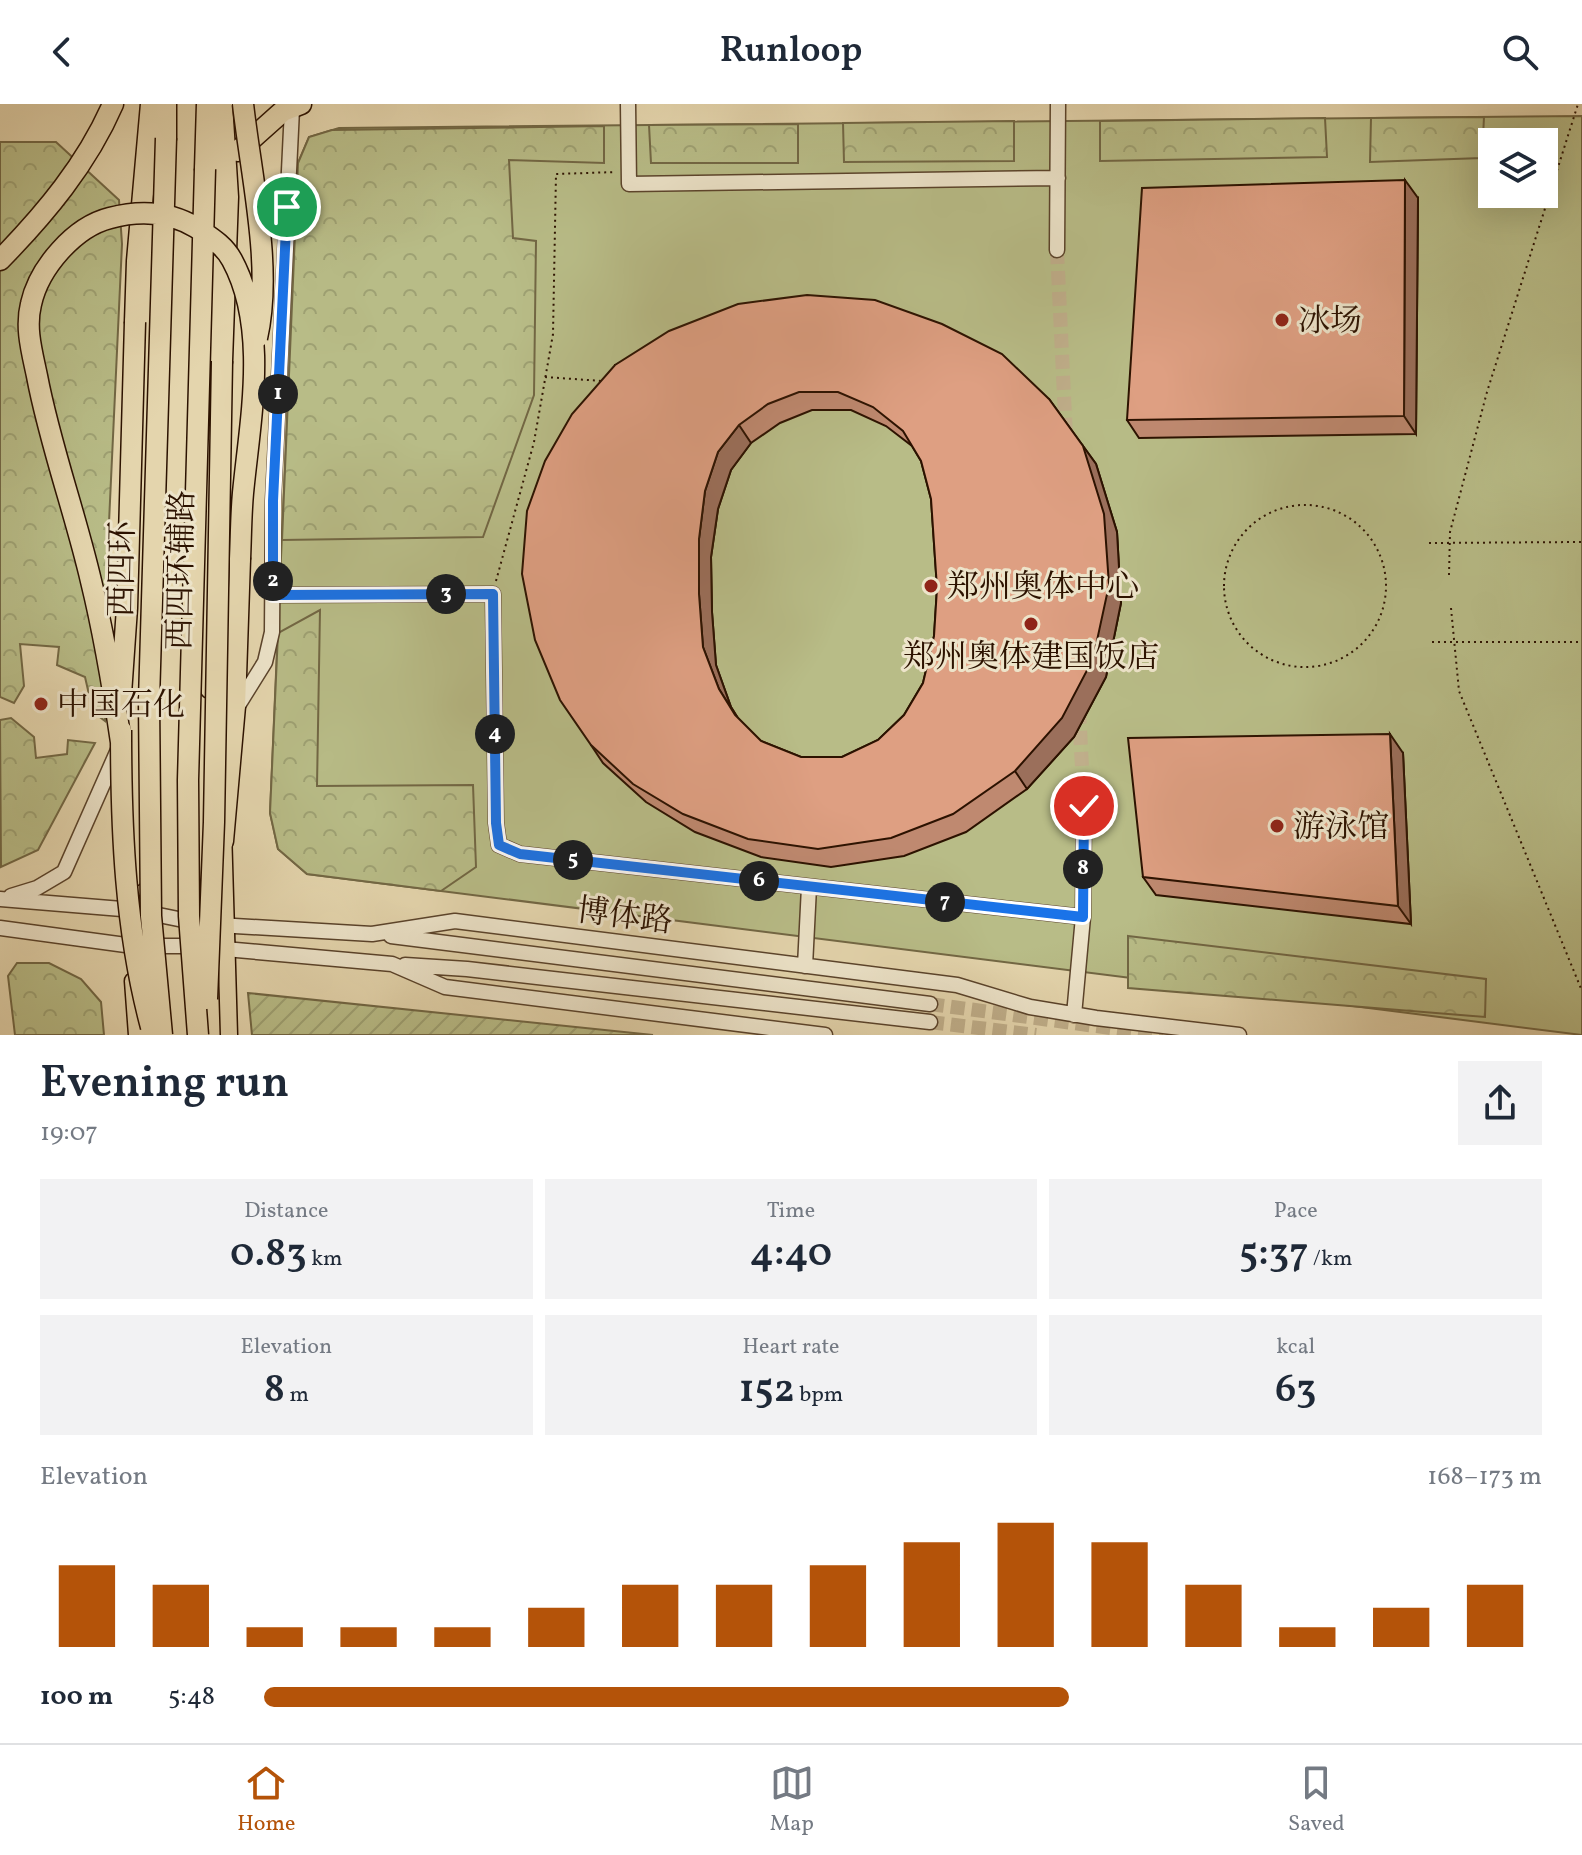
<!DOCTYPE html>
<meta charset="utf-8">
<style>
:root{--surface:#fff;--page:#f2f2f3;--text:#1f2937;--muted:#747a83;--line:#e0e1e3;--accent:#b45309}
body{margin:0;font-family:Vollkorn,"Noto Serif SC",serif;background:var(--page);color:var(--text);height:100vh;display:flex;flex-direction:column;font-size:30px;white-space:nowrap}
*{box-sizing:border-box;margin:0}
p{font-size:26px;color:var(--muted)}
.icon{flex:none;width:44px;height:44px;fill:none;stroke:currentColor;stroke-width:2;stroke-linecap:round;stroke-linejoin:round}
.map{position:relative;height:931px;overflow:hidden}
.panel{display:flex;flex-direction:column;background:var(--surface);flex:1}
.panel>*{flex:none}
.controls{position:absolute;left:1478px;top:24px;display:grid;gap:16px}
.controls a{display:grid;place-items:center;width:80px;height:80px;border-radius:0px;background:var(--surface);box-shadow:0 8px 32px #0002;font-size:40px}
.pin{position:absolute;display:grid;place-items:center;width:68px;height:68px;color:#fff;margin:-34px;border:4px solid #fff;border-radius:50%;box-shadow:0 2px 8px #0007}
.km{position:absolute;width:40px;height:40px;margin:-20px;border-radius:50%;background:#222;color:#fff;font-size:22px;line-height:40px;text-align:center}
.round{display:grid;place-items:center;flex:none;width:84px;height:84px;border-radius:0px;background:var(--page)}
.overview{display:flex;align-items:center;justify-content:space-between;height:136px;padding:0 40px}
h1{font-size:44px;font-weight:600;line-height:60px}
.stats{display:grid;grid-template-columns:repeat(3,1fr);gap:12px;height:136px;padding:8px 40px}
.stats div{display:grid;align-content:center;border-radius:0px;background:var(--page);text-align:center}
.stats b{font-size:40px;font-weight:600}
.stats small{font-size:22px;font-weight:400}
.stats p{font-size:22px}
.chart{height:224px;padding:16px 40px}
.chart p{display:flex;justify-content:space-between}
.chart svg{width:100%;height:144px;margin-top:8px;stroke:var(--accent);stroke-width:6}
ul{padding:0 40px;list-style:none;font-size:26px}
li{display:grid;grid-template-columns:128px 96px 1fr;align-items:center;height:60px}
li i{height:20px;border-radius:10px;background:var(--accent)}
header{display:flex;justify-content:space-between;align-items:center;height:104px;padding:0 40px;background:var(--surface);font-size:36px;font-weight:600}
.menu{display:flex;justify-content:space-around;align-items:center;height:112px;border-top:2px solid var(--line);background:var(--surface);font-size:22px;color:var(--muted)}
.menu a{display:grid;justify-items:center;gap:4px}
.menu .current{color:var(--accent)}
.map>svg:first-child{display:block}
</style>
<header><svg class="icon" aria-label="back" viewBox="0 0 24 24"><path d="M15 5l-7 7 7 7"/></svg>Runloop<svg class="icon" aria-label="search" viewBox="0 0 24 24"><circle cx="10" cy="10" r="6"/><path d="M15 15l6 6"/></svg></header>
<div class="map">
<svg width="1582" height="931" viewBox="0 0 1582 931">
<defs>
<pattern id="forest-crowns" width="20" height="18" patternUnits="userSpaceOnUse" patternTransform="scale(2)"><rect width="20" height="18" fill="#b8bc87"/><path d="M2 6a3 3 0 1 1 6 0M12 15a3 3 0 1 1 6 0" fill="none" stroke="#9ea173"/></pattern>
<pattern id="garden-furrows" width="10" height="10" patternUnits="userSpaceOnUse" patternTransform="scale(2)"><rect width="10" height="10" fill="#b8bc87"/><path d="M-1 1l2-2M0 10L10 0M9 11l2-2" fill="none" stroke="#9ea173"/></pattern>
</defs>
<rect width="100%" height="100%" fill="#e4d5ad"/>
<filter id="stains"><feTurbulence type="fractalNoise" baseFrequency=".0025" numOctaves="4"/><feColorMatrix values="0 0 0 0 .2 0 0 0 0 .09 0 0 0 0 .02 0 0 0 .5 -.17"/></filter>
<radialGradient id="worn" r=".72"><stop offset=".6" stop-color="#630" stop-opacity="0"/><stop offset="1" stop-color="#630" stop-opacity=".3"/></radialGradient>
<path fill="#b8bc87" stroke="#726744" stroke-width="2" fill-rule="evenodd" d="M1582 12V931L307 770 278 745 270 709 298 59 309 33 339 24ZM1492 38H1544V90H1492Z"/>
<path fill="url(#forest-crowns)" stroke="#726744" stroke-width="2" d="M1484 13 1482 54 1370 58 1371 14Z
M1325 14 1327 53 1100 57V17Z
M1014 17V57L844 58 843 19Z
M798 20V59H651L649 21Z
M604 22V59L509 56 513 134 536 137 534 291 483 433 282 436 298 59 309 33 332 26Z
M0 38H56L119 96 122 140 108 440 105 617 93 608 85 573 57 561 59 543 20 540 24 582 14 599 0 593Z
M320 506 317 682 473 681 476 763 441 787 307 770 278 745 270 709 278 529Z
M11 614 34 633 36 654 67 650 68 636 95 639 38 746 1 763 0 616Z
M1128 832 1486 875 1485 913 1128 884Z
M17 859H49L81 875 101 898 104 931H15L8 872Z"/>
<path fill="url(#garden-furrows)" stroke="#726744" stroke-width="2" d="M248 889 653 931H252Z"/>
<g fill="none" stroke-linecap="round" stroke-linejoin="round">
<path stroke="#bfae8a" stroke-width="14" stroke-dasharray="14 7" stroke-linecap="butt" d="M1057 146 1066 333
M1079 606 1084 702
M930 900 1163 931
M930 918 1036 931"/>
<g stroke="#5a432b" stroke-width="17">
<path id="minor" d="M628 0 629 80 1058 74
M1057 146 1058 0
M273 491 493 490 496 719 499 741 520 750 1083 813 1074 911
M237 603 265 558 272 528 273 397 292 5
M11 792 37 784 64 768 137 603
M0 795 134 806 198 819
M1083 813 1084 702
M218 821 372 830 455 817 957 881 1030 903 1096 914 1239 931
M0 824 133 842H191L392 860 445 883 825 931
M391 832 930 900
M405 861 467 865 930 918
M805 862 809 783"/>
</g>
<g stroke="#2c1200" stroke-width="19">
<path id="major" d="M209 586 205 556 217 46
M223 725 229 931
M134 774 149 122
M133 877 137 931"/>
</g>
<g stroke="#2c1200" stroke-width="23">
<path id="highway" d="M166 34V0
M238 47 283 7 301 0
M205 65 207 0
M0 156C45 110 87 60 113 0
M135 218 137 157 151 0
M222 257 228 93 222 0
M223 737 235 602 240 455"/>
</g>
<path stroke="#2c1200" stroke-width="2" stroke-dasharray="2 4" stroke-linecap="butt" d="M545 273 602 277
M1224 482a81 81 0 1 1 162 0a81 81 0 1 1-162 0Z
M1429 439 1582 438
M1449 471 1450 428 1487 288 1578 0
M496 477 534 338 553 230 556 70 616 68
M1451 504 1459 587 1582 887
M1432 538H1582"/>
<use href="#minor" stroke="#ede4ca" stroke-width="14"/>
<use href="#major" stroke="#e4d5ad" stroke-width="16"/>
<use href="#highway" stroke="#e4d5ad" stroke-width="20"/>
<g stroke="#2c1200" stroke-width="23" stroke-linecap="butt">
<path id="highway-bridge" d="M243 0C251 72 273 164 257 234
M121 590 127 504 135 218
M121 626C121 726 125 826 151 923
M121 638C113 584 104 530 91 477 75 408 50 341 37 272 32 248 25 224 31 200 39 164 74 123 110 114 140 106 169 107 197 124 210 133 224 141 232 156 269 224 250 316 243 389 241 411 241 433 240 455
M207 895 214 718 222 257
M162 931 151 812 149 596 166 34
M198 931 189 812 188 676 205 65"/>
</g>
<use href="#highway-bridge" stroke="#e4d5ad" stroke-width="20"/>
</g>
<path fill="#bf8970" stroke="#2c1200" stroke-width="2" fill-rule="evenodd" d="M1418 94 1416 330 1139 334 1127 316Z
M615 261 1049 295 1096 360 1117 428 1121 499 1106 573 1074 633 1027 685 966 728 904 752 831 763 761 753 695 728 646 698 603 659 591 641ZM812 306H851L886 322 912 342 921 357 931 395 937 484 934 532 923 579 904 611 878 636 842 653H801L761 637 738 614 731 603 716 561 712 508 711 453 718 405 731 366 751 339 780 319Z
M1403 649 1411 820 1156 791 1143 773Z"/>
<path fill="#9b6f5b" stroke="#2c1200" stroke-width="2" d="M1405 76 1418 94 1416 330 1404 312Z
M739 321 751 339 731 366 718 405 711 453 712 508 716 561 731 603 747 629 719 585 703 543 699 490V435L705 387 718 348Z
M1083 342 1096 360 1117 428 1121 499 1106 573 1074 633 1027 685 1015 667Z
M1390 630 1403 649 1411 820 1398 802Z"/>
<path fill="#de9f82" stroke="#2c1200" stroke-width="2" fill-rule="evenodd" d="M1405 76 1404 312 1127 316 1142 84Z
M807 191 875 196 942 220 1002 250 1049 295 1083 342 1104 410 1109 481 1093 555 1062 614 1015 667 953 710 891 734 818 745 748 735 683 710 633 680 591 641 560 596 535 536 522 470 527 407 545 357 572 310 615 261 669 227 738 200ZM799 288H838L873 303 903 327 921 357 931 395 937 484 934 532 923 579 904 611 878 636 842 653H801L761 637 735 611 719 585 703 543 699 490V435L705 387 718 348 739 321 768 300Z
M1390 630 1398 802 1143 773 1128 634Z"/>
<g fill="none" stroke-linecap="round" stroke-linejoin="round">
<g stroke="#fff" stroke-width="16">
<path id="route" d="M287 103 273 397V491L493 490 496 719 499 741 520 750 1083 813 1084 702"/>
</g>
<use href="#route" stroke="#1a73e8" stroke-width="10"/>
</g>
<g fill="#8f2418" stroke="#ede4ca" stroke-width="3">
<circle cx="1282" cy="216" r="8"/>
<circle cx="931" cy="482" r="8"/>
<circle cx="1031" cy="520" r="8"/>
<circle cx="41" cy="600" r="8"/>
<circle cx="1277" cy="722" r="8"/>
</g>
<g text-anchor="middle" stroke-width="6" stroke-linejoin="round" paint-order="stroke">
<g font-size="32" fill="#2c1200" stroke="#ede4ca" text-anchor="start">
<text x="1298" y="227">冰场</text>
<text x="947" y="493">郑州奥体中心</text>
<text x="1031" y="563" text-anchor="middle">郑州奥体建国饭店</text>
<text x="57" y="611">中国石化</text>
<text x="1293" y="733">游泳馆</text>
</g>
<g font-size="32" fill="#2c1200" stroke="#ede4ca">
<text transform="translate(121 465) rotate(-89)" y="11">西四环</text>
<text transform="translate(180 466) rotate(-89)" y="11">西四环辅路</text>
<text transform="translate(625 811) rotate(7)" y="11">博体路</text>
</g>
</g>
<rect width="100%" height="100%" filter="url(#stains)"/>
<rect width="100%" height="100%" fill="url(#worn)"/>
</svg>
<div class="controls">
<a><svg class="icon" aria-label="layers" viewBox="0 0 24 24"><path d="M12 4l9 5-9 5-9-5zM3 14l9 5 9-5"/></svg></a>
</div>
<div class="pin" style="left:287px;top:103px;background:#1e9e55"><svg class="icon" aria-label="arrive" viewBox="0 0 24 24"><path d="M6 21V4h12l-3 4 3 4H6"/></svg></div>
<div class="pin" style="left:1084px;top:702px;background:#d93025"><svg class="icon" aria-label="check" viewBox="0 0 24 24"><path d="M5 12l5 5 9-10"/></svg></div>
<b class="km" style="left:278px;top:290px">1</b>
<b class="km" style="left:273px;top:477px">2</b>
<b class="km" style="left:446px;top:490px">3</b>
<b class="km" style="left:495px;top:630px">4</b>
<b class="km" style="left:573px;top:756px">5</b>
<b class="km" style="left:759px;top:777px">6</b>
<b class="km" style="left:945px;top:798px">7</b>
<b class="km" style="left:1083px;top:765px">8</b>
</div>
<section class="panel">
<div class="overview"><div><h1>Evening run</h1><p>19:07</p></div><a class="round"><svg class="icon" aria-label="share" viewBox="0 0 24 24"><path d="M12 15V3M7 8l5-5 5 5M5 13v7h14v-7"/></svg></a></div>
<div class="stats">
<div><p>Distance</p><b>0.83<small> km</small></b></div>
<div><p>Time</p><b>4:40</b></div>
<div><p>Pace</p><b>5:37<small> /km</small></b></div>
</div>
<div class="stats">
<div><p>Elevation</p><b>8<small> m</small></b></div>
<div><p>Heart rate</p><b>152<small> bpm</small></b></div>
<div><p>kcal</p><b>63</b></div>
</div>
<div class="chart"><p><span>Elevation</span>168–173 m</p>
<svg viewBox="0 0 160 44" preserveAspectRatio="none"><path d="M5 44V19M15 44V25M25 44V38M35 44V38M45 44V38M55 44V32M65 44V25M75 44V25M85 44V19M95 44V12M105 44V6M115 44V12M125 44V25M135 44V38M145 44V32M155 44V25"/></svg>
</div>
<ul>
<li><b>100 m</b>5:48<i style="width:63%"></i></li>
</ul>
</section>
<nav class="menu">
<a class="current"><svg class="icon" aria-label="home" viewBox="0 0 24 24"><path d="M3 11l9-7 9 7M6 9v11h12V9"/></svg>Home</a>
<a><svg class="icon" aria-label="map" viewBox="0 0 24 24"><path d="M3 6l6-2 6 2 6-2v14l-6 2-6-2-6 2zM9 4v14M15 6v14"/></svg>Map</a>
<a><svg class="icon" aria-label="saved" viewBox="0 0 24 24"><path d="M7 4h10v16l-5-4-5 4z"/></svg>Saved</a>
</nav>
